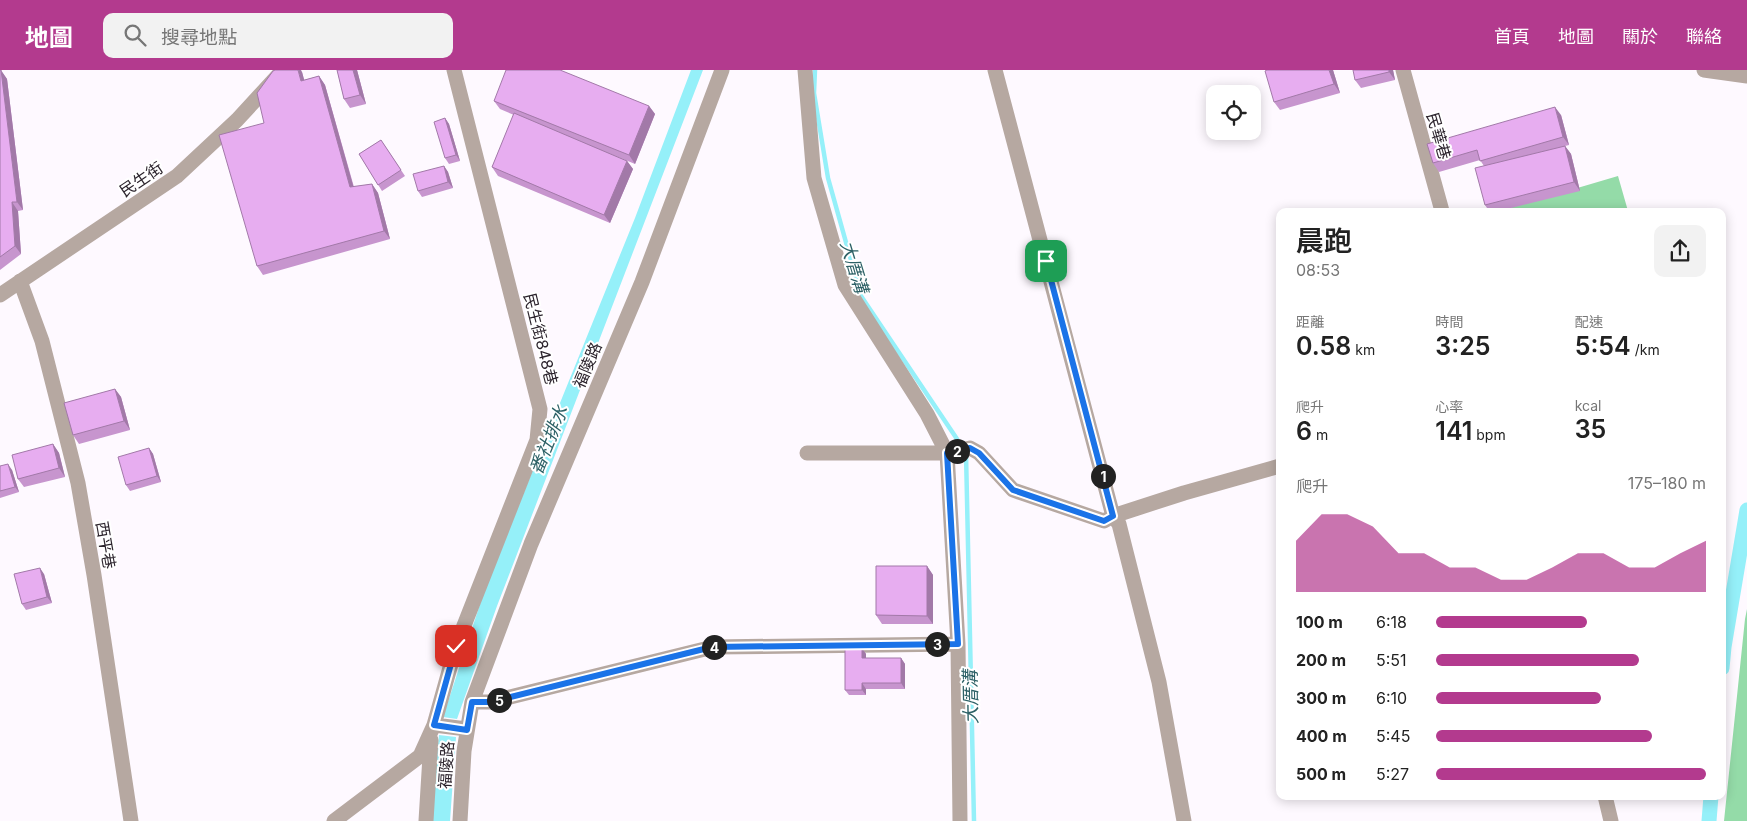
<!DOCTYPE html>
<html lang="zh-TW">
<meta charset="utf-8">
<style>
:root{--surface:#fff;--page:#f2f2f2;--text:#222;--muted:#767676;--accent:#b33a8e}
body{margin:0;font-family:Inter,"Noto Sans TC",sans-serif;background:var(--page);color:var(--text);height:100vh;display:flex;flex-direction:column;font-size:19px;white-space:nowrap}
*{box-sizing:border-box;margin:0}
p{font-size:16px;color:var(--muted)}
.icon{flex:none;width:28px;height:28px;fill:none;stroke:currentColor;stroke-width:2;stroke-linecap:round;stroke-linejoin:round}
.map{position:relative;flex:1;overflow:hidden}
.side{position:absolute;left:1276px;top:138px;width:450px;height:592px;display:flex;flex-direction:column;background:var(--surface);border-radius:10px;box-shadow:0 2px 12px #0003}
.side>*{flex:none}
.fabs{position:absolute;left:1206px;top:15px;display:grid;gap:10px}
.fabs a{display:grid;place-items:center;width:55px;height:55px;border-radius:10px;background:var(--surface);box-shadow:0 2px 12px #0003;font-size:25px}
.pin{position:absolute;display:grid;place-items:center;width:42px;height:42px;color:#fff;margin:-21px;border-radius:10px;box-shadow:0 2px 8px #0006}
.km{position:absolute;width:25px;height:25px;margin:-12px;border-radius:50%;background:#222;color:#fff;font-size:14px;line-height:25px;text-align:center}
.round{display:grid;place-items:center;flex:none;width:52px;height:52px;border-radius:10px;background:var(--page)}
.headline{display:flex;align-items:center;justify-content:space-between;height:85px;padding:0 20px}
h1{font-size:28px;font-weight:600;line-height:38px}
.metrics{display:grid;grid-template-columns:repeat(3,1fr);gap:8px;height:85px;padding:5px 20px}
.metrics div{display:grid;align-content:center}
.metrics b{font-size:25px;font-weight:600}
.metrics small{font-size:14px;font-weight:400}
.metrics p{font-size:14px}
.chart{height:140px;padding:10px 20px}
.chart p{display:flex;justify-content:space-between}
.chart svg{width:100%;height:90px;margin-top:5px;fill:var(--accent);opacity:.7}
ul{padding:0 20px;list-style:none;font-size:16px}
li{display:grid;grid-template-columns:80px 60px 1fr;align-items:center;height:38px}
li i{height:12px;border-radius:6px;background:var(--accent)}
header{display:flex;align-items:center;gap:30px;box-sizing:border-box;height:70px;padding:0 25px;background:var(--accent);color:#fff}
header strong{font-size:24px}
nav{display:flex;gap:28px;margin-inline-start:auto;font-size:18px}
.search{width:350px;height:45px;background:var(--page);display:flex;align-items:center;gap:12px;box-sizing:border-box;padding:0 18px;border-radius:10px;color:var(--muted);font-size:19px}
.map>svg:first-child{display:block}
</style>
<header>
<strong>地圖</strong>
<div class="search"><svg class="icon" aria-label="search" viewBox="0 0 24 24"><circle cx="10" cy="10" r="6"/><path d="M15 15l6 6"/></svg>搜尋地點</div>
<nav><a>首頁</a><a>地圖</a><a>關於</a><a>聯絡</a></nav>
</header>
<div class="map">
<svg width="1747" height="751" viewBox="0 0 1747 751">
<rect width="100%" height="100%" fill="#fef9ff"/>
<path fill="#94dba8" d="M1618 106 1628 141H1499Z
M1747 539V751H1724L1745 549Z"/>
<path fill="#95f0f9" d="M691 0H703L497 536 457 649 443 647 483 525 532 402 635 148Z
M439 665 456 667 450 751H430Z"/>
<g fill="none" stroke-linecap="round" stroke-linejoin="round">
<path stroke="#95f0f9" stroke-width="4.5" d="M815 0 814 23 828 108 861 226 957 369
M966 383 974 751"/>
<path stroke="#95f0f9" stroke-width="15" d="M1722 598 1724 577 1747 440
M1709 751 1711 726"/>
<path stroke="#b6a8a1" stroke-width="15" d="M805 0 814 108 845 215 927 344 947 383 958 574 960 751
M995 0 1113 446 1119 454 1159 612 1184 751
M1403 0 1442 141
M1704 0 1747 6
M20 211 42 271 78 413 94 505 131 751
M0 225 177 106 237 50 283 0
M807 383H947L970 378 979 383 1013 420 1104 451 1113 446 1184 423 1280 396
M472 632H490L713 577 958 574
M434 655 467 659
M1605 726 1611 751
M334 751 420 686 434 655 456 576 537 370 540 339 454 0
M426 751 431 670
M460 751 464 681 472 632 531 474 642 212 722 0"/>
</g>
<path fill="#c795ce" d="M0 0 7 9 23 140 18 141 21 184 0 200Z
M337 0H357L366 34 350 38 344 29Z
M1333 0 1340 23 1280 40 1274 32Z
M1393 0 1395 10 1361 18 1355 10Z
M302 2 304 10 319 6 325 15 354 117 372 114 378 123 390 169 263 205 257 196 264 53Z
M494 31 649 36 655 44 635 94 606 82 627 91 633 99 610 153 498 106 492 97 514 45 500 39Z
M1561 45 1569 75 1565 76 1571 84 1580 121 1499 141H1489L1485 135 1484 96 1480 90 1439 102 1433 93Z
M445 48 449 54 460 91 449 94 445 88Z
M381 70 405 106 382 121 359 84Z
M444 96 448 102 453 118 422 127 418 121Z
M115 319 121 327 130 360 79 374 73 365Z
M53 374 59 383 65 407 24 417 18 409Z
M149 378 153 384 161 412 130 421 126 415Z
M0 396 12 400 19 422 0 428Z
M927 496 933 505V554H882L876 545Z
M44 504 52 533 26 540 22 534Z
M862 578 866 584V588H901L905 594V619H866V625H849L845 620Z"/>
<path fill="#a279a8" d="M1 0 7 9 23 140 17 132Z
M298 0H301L302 2 307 20 301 11Z
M353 0H357L366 34 360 25Z
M1329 0H1333L1340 23 1334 14Z
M1389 0H1393L1395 10 1389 2Z
M319 6 325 15 356 126 350 117Z
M649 36 655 44 635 94 629 85Z
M1555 37 1561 45 1569 75 1563 67Z
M445 48 449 54 460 91 456 85Z
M1565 76 1571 84 1580 121 1574 112Z
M627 91 633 99 610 153 604 145Z
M444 96 448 102 453 118 448 112Z
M372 114 378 123 390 169 384 161Z
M12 132 18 141 21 184 15 176Z
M115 319 121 327 130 360 124 351Z
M53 374 59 383 65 407 59 398Z
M149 378 153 384 161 412 157 406Z
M8 394 12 400 19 422 15 417Z
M927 496 933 505V554L927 546Z
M40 498 44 504 52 533 47 527Z
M862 578 866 584V594L862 588Z
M901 588 905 594V619L901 613Z
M862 613 866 619V625L862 620Z"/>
<path fill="#e7adf0" stroke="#a279a8" d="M0 0H1L17 132H12L15 176 0 187Z
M275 0H298L301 11 319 6 350 117 372 114 384 161 257 196 219 65 264 53 257 23 273 1Z
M337 0H353L360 25 344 29Z
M506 0H560L649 36 629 85 494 31Z
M1267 0H1329L1334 14 1274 32 1265 1Z
M1353 0H1389V2L1355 10Z
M1555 37 1563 67 1480 91 1477 80 1433 93 1427 74Z
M514 43 627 91 604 145 492 97Z
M445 48 456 85 445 88 434 52Z
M381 70 401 100 378 115 359 84Z
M1565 76 1574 112 1485 135 1475 98Z
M444 96 448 112 418 121 413 104Z
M115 319 124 351 73 365 64 333Z
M53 374 59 398 18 409 12 385Z
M149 378 157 406 126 415 118 387Z
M8 394 15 417 0 421V396Z
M876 496H927V546L876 545Z
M40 498 47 527 22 534 14 504Z
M845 578H862V588H901V613H862V620H845Z"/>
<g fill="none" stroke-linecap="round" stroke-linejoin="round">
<g stroke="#fff" stroke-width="10">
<path id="route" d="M456 576 434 655 467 660 472 632H490L712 577 958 574 947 383 970 378 979 383 1013 420 1104 451 1113 446 1046 191"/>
</g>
<use href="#route" stroke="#1a73e8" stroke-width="6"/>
</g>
<g text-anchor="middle" stroke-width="4" stroke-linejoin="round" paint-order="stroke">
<g font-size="16" fill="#2c242d" stroke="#fff">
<text transform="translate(1439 66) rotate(74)" y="6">民華巷</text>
<text transform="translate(141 109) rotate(-34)" y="6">民生街</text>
<text transform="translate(541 269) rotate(76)" y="6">民生街848巷</text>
<text transform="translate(587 295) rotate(-67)" y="6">福陵路</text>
<text transform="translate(106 475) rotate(80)" y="6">西平巷</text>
<text transform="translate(446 695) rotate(-86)" y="6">福陵路</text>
</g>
<g font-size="18" font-style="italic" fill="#2d6166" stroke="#fff">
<text transform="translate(854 197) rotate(73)" y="6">大厝溝</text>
<text transform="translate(549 370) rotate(-68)" y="6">番社排水</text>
<text transform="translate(971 627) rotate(-91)" y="6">大厝溝</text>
</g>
</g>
</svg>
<div class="fabs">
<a><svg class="icon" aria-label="locate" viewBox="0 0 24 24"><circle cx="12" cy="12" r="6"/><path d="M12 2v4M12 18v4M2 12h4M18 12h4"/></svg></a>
</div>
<div class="pin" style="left:1046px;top:191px;background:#1e9e55"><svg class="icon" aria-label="arrive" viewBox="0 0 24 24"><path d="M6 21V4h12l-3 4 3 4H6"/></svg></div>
<div class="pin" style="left:456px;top:576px;background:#d93025"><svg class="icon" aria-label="check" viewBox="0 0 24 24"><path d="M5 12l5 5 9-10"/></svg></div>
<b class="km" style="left:1103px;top:406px">1</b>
<b class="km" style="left:957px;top:381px">2</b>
<b class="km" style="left:937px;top:574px">3</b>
<b class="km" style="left:714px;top:577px">4</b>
<b class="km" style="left:499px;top:630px">5</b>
<section class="side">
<div class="headline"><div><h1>晨跑</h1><p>08:53</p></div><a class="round"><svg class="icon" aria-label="share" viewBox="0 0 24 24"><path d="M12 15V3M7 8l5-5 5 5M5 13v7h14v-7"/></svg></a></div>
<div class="metrics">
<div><p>距離</p><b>0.58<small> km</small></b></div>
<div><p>時間</p><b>3:25</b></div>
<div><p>配速</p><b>5:54<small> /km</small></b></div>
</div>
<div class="metrics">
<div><p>爬升</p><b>6<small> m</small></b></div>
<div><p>心率</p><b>141<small> bpm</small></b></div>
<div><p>kcal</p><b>35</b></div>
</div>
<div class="chart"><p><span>爬升</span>175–180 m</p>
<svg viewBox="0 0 160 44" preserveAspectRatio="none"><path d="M0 44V19L10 6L20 6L30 12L40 25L50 25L60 32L70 32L80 38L90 38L100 32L110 25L120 25L130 32L140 32L150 25L160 19V44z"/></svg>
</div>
<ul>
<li><b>100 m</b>6:18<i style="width:56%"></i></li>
<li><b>200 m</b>5:51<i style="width:75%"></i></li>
<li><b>300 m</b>6:10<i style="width:61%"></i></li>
<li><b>400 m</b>5:45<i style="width:80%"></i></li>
<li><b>500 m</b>5:27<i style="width:100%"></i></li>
</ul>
</section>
</div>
